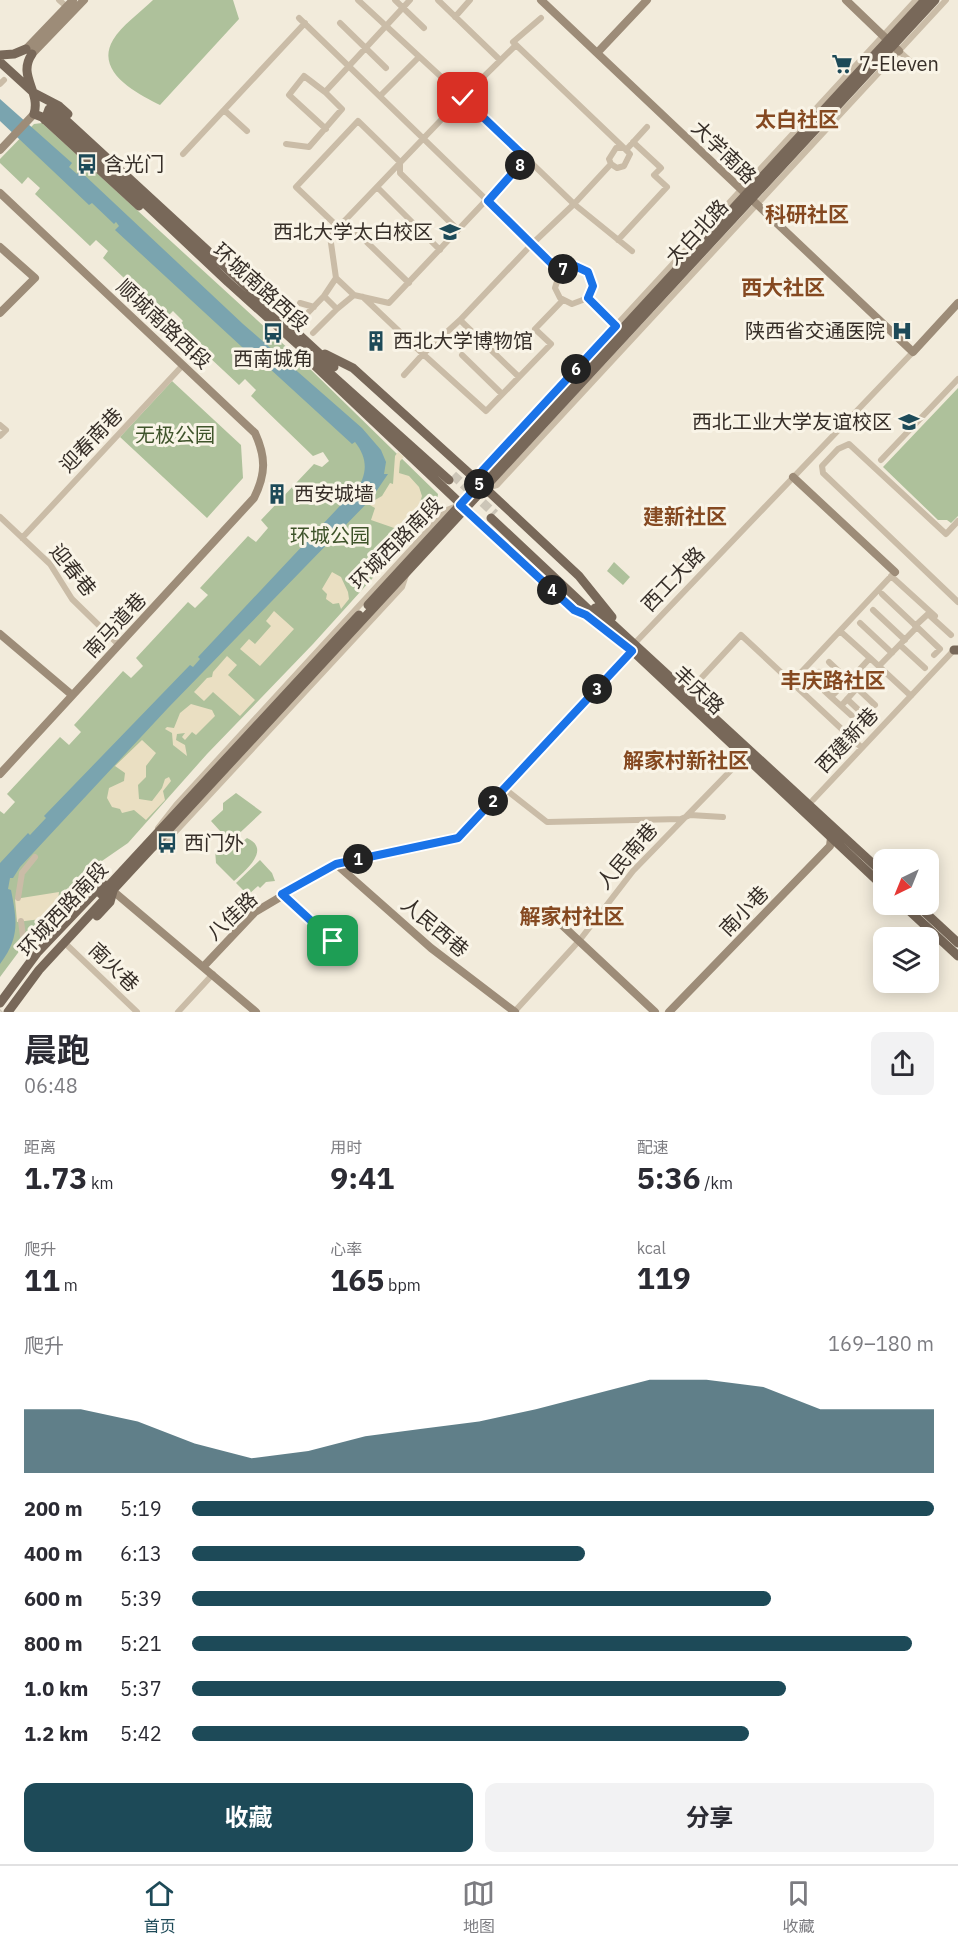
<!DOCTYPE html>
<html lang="zh">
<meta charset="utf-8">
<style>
:root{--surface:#fff;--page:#f2f2f3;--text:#2b2b33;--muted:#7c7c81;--line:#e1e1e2;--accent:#1d4a58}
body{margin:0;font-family:"IBM Plex Sans","Noto Sans SC",sans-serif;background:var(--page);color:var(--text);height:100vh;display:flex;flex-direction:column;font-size:22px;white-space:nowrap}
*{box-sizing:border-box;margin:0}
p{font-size:20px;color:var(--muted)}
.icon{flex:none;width:33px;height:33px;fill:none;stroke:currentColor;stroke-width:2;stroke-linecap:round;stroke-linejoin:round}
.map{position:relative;height:1012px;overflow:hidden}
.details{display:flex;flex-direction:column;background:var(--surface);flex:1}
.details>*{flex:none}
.needle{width:39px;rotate:223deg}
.buttons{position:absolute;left:873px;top:849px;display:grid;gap:12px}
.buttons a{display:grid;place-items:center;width:66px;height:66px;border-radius:12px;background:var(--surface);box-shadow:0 3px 15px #0003;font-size:30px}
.pin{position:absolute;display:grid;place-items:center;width:51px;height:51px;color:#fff;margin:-26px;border-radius:12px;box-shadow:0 3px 9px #0006}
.km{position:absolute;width:30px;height:30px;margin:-15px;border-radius:50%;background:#222;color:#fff;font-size:16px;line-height:30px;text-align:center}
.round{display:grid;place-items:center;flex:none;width:63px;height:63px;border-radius:12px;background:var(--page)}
.overview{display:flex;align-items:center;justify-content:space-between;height:102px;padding:0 24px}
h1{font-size:33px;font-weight:700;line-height:45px}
.stats{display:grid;grid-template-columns:repeat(3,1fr);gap:9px;height:102px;padding:6px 24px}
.stats div{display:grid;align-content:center}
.stats b{font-size:30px;font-weight:700}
.stats small{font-size:16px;font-weight:400}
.stats p{font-size:16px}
.chart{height:168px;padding:12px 24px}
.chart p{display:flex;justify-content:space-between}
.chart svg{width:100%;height:108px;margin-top:6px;fill:var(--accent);opacity:.7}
.cta{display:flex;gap:12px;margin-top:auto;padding:12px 24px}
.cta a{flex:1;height:69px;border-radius:12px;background:var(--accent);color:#fff;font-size:24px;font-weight:700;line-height:69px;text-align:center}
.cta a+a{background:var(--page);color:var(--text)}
ul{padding:0 24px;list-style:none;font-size:20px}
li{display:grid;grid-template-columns:96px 72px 1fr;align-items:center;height:45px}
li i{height:15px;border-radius:8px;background:var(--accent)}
.tab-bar{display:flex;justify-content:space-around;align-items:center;height:84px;border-top:2px solid var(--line);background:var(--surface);font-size:16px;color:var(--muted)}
.tab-bar a{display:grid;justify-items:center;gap:3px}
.tab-bar .current{color:var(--accent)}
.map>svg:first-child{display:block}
</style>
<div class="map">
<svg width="958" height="1012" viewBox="0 0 958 1012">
<rect width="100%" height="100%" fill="#f2ebdb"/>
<path fill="#aec19b" d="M153 0H233L239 19 160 105C138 94 94 72 113 40 121 26 141 12 153 0Z
M42 123 305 364 438 494 437 502 428 517 313 644 207 754 128 843 99 863 26 942 0 977V811L4 814 15 802 7 794 60 737 69 745 81 732 74 725 123 671 131 678 143 666 136 658 188 602 195 608 208 595 200 588 248 536 256 542 268 528 261 520 314 464 322 467 329 461 323 452 313 456 251 396 256 390 245 379 239 385 177 327 183 321 173 311 166 318 103 258 108 251 96 240 90 246 35 194 40 188 28 177 22 184 0 163V159L34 124Z
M172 381 241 445 243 478 207 518 120 437Z
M958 388V516L951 523 947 520H938L883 467Z
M614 562 630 577 623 585 607 571Z
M236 793 262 812 230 842 211 821 223 810V803Z
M247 838C271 849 247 869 234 881L216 863 215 850 228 845 233 849Z
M260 860 272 873 275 881 266 882 260 888 258 886 248 895 236 883Z"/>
<path fill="#eadfc2" d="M398 452 404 457 400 461 399 473 409 476 419 487 422 496 417 511 397 529 371 520 375 508 368 504 382 496 390 483 393 484 395 456Z
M332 572 341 577 348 592 349 599 341 609 339 603 333 604 326 599 327 594 322 589Z
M274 611 294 629 260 666 240 649 249 639 255 644 271 626 266 621Z
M227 656 237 665 228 675 255 700 240 716 213 692 204 701 194 692 207 678 212 677 213 672Z
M191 704 212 710 215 716 196 735 192 732 185 740 182 737 185 733 177 734 176 740 185 745 187 756 173 745 172 733 165 729 167 727 174 728 180 713Z
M142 740 156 753 146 766V777L138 785 139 799 152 801 162 788 165 779 169 777 171 781 163 791 165 800 146 820 134 810 122 813 120 809 112 807 107 798 109 788 124 781 125 773 115 766Z
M59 892 58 901 41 919 17 922 15 899Z"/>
<path fill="#7aa4af" d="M0 99 72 163 69 167 77 174 80 171 243 324 362 428 381 450 386 462 384 474H388L371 499 168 708 20 867 13 878H10L8 889 11 890C17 921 20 937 0 964V863L28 833 30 835 46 818 44 816 190 665 193 667 200 659 198 657 353 492 355 493C367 475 369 460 355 442L352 444 257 357 255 359 115 230 119 226 116 222 114 224 92 203 89 205 0 121Z"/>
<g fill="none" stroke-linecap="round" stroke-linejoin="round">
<path stroke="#ccc5b7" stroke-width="9" stroke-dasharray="9 4.5" stroke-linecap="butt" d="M453 475 495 514
M1 1012 2 1011"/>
<path stroke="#cabca7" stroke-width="6" d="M59 0 67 7
M358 0 463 97 516 45
M395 0 424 28
M438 0 500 60
M455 17 470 0
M299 18 532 244 460 320 423 354 363 297
M541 18 513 42 624 148
M340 23 386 68
M899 51 920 70
M0 84 4 80
M325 92 304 76 289 95 326 129
M380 96 419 57
M224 110 247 131
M286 144 309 147 342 109 325 92 410 0
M626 150 647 127
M183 154 305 23
M611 164 617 168 624 166 630 154 624 148H616L609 159 611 164 574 204 632 251
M377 187 440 250
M345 221 409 283
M338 227 296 187 358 121 400 162V173L458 230
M618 240 667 187 654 175 661 168 633 142
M560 272 575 266 588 272 593 286 588 298
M336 278 330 236 463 97 574 204 532 244 560 272 555 288 560 298 572 304 588 298 617 327
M354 295 389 303 526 158
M300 303 314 307
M460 320 519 377
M300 321 324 296
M313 333 337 309 324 296 336 278 354 295 337 309
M462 355 502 394
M404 375 423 354 486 411 551 344 535 329 563 300
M0 425 6 430 0 436
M881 460 958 379
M480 483 482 471 916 0
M486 488 497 485 946 0
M0 517 50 564 72 599 119 645
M958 521 946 534 849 444 838 449 822 466 823 473 958 602
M22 538 183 365
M891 576 935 616
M873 610 905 640
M860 623 892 653
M915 626 928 614 951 635
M917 627 940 649 934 655
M840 631 870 658 849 681
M635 643 913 352
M900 645 925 668
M870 658 911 696
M829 662 848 680
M879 666 917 627 882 594
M803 671 831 697
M819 672 838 690
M792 682 895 572
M692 688 741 635 862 748
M857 688 875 705
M847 699 865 716
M841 706 857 688 848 680 831 697 861 724
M505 789 547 822 681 819 690 815 723 817
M813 800 954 650
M158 828 176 805 447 510 457 506
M154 848 166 842 402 587 406 575
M282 894 333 941
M18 898 22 873 35 857
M21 921 23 936 37 953
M68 946 137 1012
M515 1011 579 941 633 871 739 762 738 751
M178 1012 213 974"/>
<path stroke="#9d8c78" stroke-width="8" d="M541 0 913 352 958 303
M846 0 899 51
M26 49 73 0
M597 53 647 0
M32 54 84 0
M0 150 34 114
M0 193 255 433C266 457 266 474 254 498L0 774
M0 247 35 278 0 313
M793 477 895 572
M0 634 72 695
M336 864 431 948 515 1012
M113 891 256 1012
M547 911 655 1012
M204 966 255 912 336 864 458 838 632 651
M669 1012 830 846 831 838 835 833"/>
<path stroke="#786859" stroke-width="9" d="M32 54C17 76 41 91 34 114L42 117 139 206
M0 55 14 54 26 49
M0 62 34 93 59 106 68 114
M57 112 334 367
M53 117 228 282 449 480
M45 120 49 109 59 106
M325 354 353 368 470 474 579 576 612 617
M311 362 558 596 574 610 592 619
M491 518 884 887
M368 605 925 0
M595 608 884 874
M954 650H958
M101 894 359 615
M902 904 958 956
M916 904 958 943
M97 916 110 902 113 891
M0 1003 37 953 97 890 105 885
M8 1012 39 970 935 0"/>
</g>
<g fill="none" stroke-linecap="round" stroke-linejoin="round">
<g stroke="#fff" stroke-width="12">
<path id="route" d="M333 941 282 894 336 864 458 838 632 651 586 615 574 610 460 505 480 483 482 471 616 326 588 298 593 286 588 272 575 266 560 272 488 201 526 158 463 98"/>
</g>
<use href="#route" stroke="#1a73e8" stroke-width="8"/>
</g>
<defs>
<g id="supermarket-bare" transform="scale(1.62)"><path d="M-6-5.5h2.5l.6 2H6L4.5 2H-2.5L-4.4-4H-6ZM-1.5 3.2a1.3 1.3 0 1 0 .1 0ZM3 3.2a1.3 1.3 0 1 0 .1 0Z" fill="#1d4a58" stroke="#f9f4e7" stroke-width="2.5" paint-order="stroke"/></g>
<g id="bus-bare" transform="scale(1.62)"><path d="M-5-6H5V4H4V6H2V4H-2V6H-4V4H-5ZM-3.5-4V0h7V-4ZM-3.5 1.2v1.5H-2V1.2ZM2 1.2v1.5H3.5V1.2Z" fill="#1d4a58" stroke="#f9f4e7" stroke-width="2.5" paint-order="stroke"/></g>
<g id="university-bare" transform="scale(1.62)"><path d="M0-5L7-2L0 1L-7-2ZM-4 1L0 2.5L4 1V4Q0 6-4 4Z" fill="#1d4a58" stroke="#f9f4e7" stroke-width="2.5" paint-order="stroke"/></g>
<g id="hospital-bare" transform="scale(1.62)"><path d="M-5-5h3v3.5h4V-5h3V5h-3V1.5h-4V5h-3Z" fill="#1d4a58" stroke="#f9f4e7" stroke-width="2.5" paint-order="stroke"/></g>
<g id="building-bare" transform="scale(1.62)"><path d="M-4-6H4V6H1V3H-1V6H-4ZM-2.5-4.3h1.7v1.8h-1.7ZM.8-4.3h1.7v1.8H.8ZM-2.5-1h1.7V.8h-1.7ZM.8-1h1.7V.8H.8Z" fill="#1d4a58" stroke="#f9f4e7" stroke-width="2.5" paint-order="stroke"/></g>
</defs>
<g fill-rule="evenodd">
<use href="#supermarket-bare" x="842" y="64"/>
<use href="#bus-bare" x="87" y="164"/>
<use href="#university-bare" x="450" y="232"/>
<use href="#hospital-bare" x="902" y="331"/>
<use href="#bus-bare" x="273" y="333"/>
<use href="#building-bare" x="376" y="341"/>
<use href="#university-bare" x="909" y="422"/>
<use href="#building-bare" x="277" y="494"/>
<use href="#bus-bare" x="167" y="843"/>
</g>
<g text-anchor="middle" stroke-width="6" stroke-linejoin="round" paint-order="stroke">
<g font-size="20" fill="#362e28" stroke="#f9f4e7" text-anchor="start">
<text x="859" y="71">7-Eleven</text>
<text x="104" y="171">含光门</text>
<text x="433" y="239" text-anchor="end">西北大学太白校区</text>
<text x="885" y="338" text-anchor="end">陕西省交通医院</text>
<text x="393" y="348">西北大学博物馆</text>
<text x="273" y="366" text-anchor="middle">西南城角</text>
<text x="892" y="429" text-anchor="end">西北工业大学友谊校区</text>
<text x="294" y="501">西安城墙</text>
<text x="184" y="850">西门外</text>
</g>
<g font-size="20" fill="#362e28" stroke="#f9f4e7">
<text transform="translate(724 152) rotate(44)" y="7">大学南路</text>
<text transform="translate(697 232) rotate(-47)" y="7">太白北路</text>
<text transform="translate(261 287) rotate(42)" y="7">环城南路西段</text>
<text transform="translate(164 324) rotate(43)" y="7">顺城南路西段</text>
<text transform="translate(91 440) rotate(-46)" y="7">迎春南巷</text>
<text transform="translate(396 543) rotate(-45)" y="7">环城西路南段</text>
<text transform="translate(73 570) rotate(51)" y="7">迎春巷</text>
<text transform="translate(673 579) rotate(-46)" y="7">西工大路</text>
<text transform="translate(115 625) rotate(-47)" y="7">南马道巷</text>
<text transform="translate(699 690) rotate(43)" y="7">丰庆路</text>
<text transform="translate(847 740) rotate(-47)" y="7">西建新巷</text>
<text transform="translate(627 856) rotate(-49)" y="7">人民南巷</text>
<text transform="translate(63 909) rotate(-47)" y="7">环城西路南段</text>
<text transform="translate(744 911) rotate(-46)" y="7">南小巷</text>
<text transform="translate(232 916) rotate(-43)" y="7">八佳路</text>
<text transform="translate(435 927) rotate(40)" y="7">人民西巷</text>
<text transform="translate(114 967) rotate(44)" y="7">南火巷</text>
</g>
<g font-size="20" fill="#3f542b" stroke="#f9f4e7">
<text x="175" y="442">无极公园</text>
<text x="330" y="543">环城公园</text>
</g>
<g font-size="21" font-weight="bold" fill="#854921" stroke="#f9f4e7">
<text x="797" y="127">太白社区</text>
<text x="807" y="222">科研社区</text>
<text x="783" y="295">西大社区</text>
<text x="685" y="524">建新社区</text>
<text x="833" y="688">丰庆路社区</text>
<text x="686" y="768">解家村新社区</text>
<text x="572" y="924">解家村社区</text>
</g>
</g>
</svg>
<div class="buttons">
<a><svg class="needle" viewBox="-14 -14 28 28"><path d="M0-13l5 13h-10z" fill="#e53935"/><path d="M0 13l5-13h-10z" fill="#7c7c81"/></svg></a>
<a><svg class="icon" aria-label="layers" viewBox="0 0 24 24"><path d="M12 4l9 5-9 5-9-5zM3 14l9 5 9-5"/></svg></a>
</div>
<div class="pin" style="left:333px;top:941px;background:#1e9e55"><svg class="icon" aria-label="arrive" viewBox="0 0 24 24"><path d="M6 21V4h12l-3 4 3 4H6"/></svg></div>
<div class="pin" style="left:463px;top:98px;background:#d93025"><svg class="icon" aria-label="check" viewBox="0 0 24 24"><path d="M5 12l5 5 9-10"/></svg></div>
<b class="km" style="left:358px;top:859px">1</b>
<b class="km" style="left:493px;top:801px">2</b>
<b class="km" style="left:597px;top:689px">3</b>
<b class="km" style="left:552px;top:590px">4</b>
<b class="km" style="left:479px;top:484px">5</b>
<b class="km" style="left:576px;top:369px">6</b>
<b class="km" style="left:563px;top:269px">7</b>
<b class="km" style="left:520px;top:165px">8</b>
</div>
<section class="details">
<div class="overview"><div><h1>晨跑</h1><p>06:48</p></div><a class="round"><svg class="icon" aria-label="share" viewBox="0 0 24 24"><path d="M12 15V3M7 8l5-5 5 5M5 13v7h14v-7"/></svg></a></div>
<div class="stats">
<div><p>距离</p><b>1.73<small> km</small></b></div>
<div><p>用时</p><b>9:41</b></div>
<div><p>配速</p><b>5:36<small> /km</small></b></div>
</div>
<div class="stats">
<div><p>爬升</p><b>11<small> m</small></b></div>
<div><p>心率</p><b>165<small> bpm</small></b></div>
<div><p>kcal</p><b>119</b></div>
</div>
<div class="chart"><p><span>爬升</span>169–180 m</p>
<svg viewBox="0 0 160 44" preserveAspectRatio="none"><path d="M0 44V18L10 18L20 23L30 32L40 38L50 35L60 29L70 26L80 23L90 18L100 12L110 6L120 6L130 9L140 18L150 18L160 18V44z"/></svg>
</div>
<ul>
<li><b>200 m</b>5:19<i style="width:100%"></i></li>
<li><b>400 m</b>6:13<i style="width:53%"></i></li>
<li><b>600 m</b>5:39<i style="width:78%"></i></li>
<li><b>800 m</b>5:21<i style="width:97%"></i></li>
<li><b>1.0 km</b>5:37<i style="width:80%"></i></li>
<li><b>1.2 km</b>5:42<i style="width:75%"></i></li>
</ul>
<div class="cta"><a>收藏</a><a>分享</a></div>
</section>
<nav class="tab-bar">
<a class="current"><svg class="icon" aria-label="home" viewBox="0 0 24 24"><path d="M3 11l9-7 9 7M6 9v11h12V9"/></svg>首页</a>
<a><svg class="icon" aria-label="map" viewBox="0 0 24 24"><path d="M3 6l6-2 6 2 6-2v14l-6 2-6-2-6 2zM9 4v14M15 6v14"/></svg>地图</a>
<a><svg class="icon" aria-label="saved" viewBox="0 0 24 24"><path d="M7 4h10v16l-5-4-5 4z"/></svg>收藏</a>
</nav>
